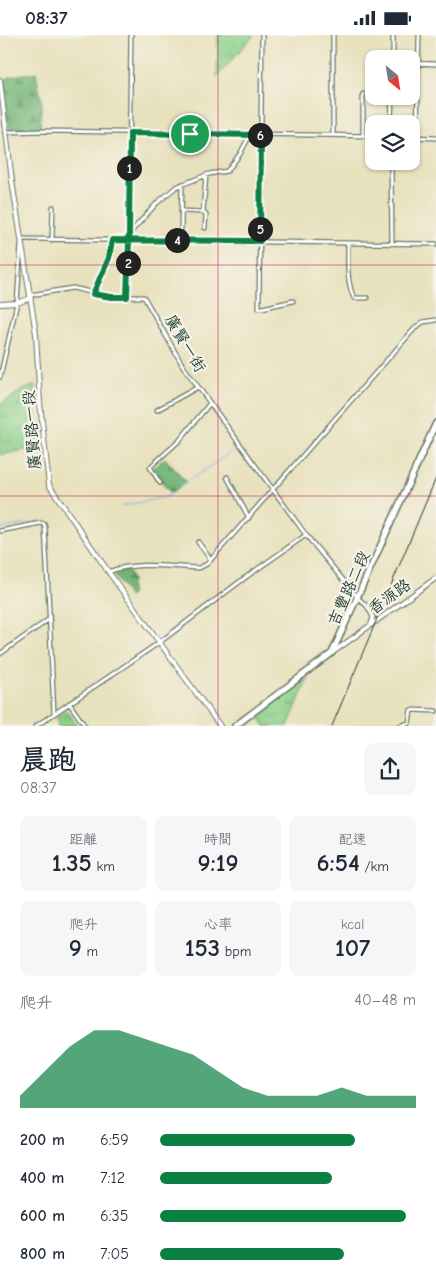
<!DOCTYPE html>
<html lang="zh-TW">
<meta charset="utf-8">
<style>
:root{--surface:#fff;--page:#f6f6f7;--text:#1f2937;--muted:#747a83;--accent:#0b8043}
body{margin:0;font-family:"Comic Neue","LXGW WenKai TC",sans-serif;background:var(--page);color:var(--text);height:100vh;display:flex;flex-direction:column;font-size:19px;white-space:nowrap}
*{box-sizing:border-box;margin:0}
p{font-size:16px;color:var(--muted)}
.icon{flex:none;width:28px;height:28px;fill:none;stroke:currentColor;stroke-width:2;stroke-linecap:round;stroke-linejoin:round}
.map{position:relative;height:691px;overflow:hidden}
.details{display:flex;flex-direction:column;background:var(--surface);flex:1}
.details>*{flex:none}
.needle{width:32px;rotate:150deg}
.tools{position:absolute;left:365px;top:15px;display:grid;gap:10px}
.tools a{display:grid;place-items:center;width:55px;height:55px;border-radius:10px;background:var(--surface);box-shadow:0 1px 4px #0004;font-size:25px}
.pin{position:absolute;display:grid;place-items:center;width:42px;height:42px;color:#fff;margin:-21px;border:2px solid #fff;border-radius:50%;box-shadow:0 1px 5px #0007}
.km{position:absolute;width:25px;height:25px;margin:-12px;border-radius:50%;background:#222;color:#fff;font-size:14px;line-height:25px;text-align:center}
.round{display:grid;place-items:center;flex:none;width:52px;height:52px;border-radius:10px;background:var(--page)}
.summary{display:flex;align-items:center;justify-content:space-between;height:85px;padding:0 20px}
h1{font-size:28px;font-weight:800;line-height:38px}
.metrics{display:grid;grid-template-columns:repeat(3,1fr);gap:8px;height:85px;padding:5px 20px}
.metrics div{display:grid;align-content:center;border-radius:10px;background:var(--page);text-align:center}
.metrics b{font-size:25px;font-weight:800}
.metrics small{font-size:14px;font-weight:400}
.metrics p{font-size:14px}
.chart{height:140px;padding:10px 20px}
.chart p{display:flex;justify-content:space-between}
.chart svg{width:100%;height:90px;margin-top:5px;fill:var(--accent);opacity:.7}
ul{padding:0 20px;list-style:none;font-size:16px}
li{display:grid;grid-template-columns:80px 60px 1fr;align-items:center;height:38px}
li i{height:12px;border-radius:6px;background:var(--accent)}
.status{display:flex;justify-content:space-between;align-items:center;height:35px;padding:0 25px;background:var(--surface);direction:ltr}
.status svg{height:14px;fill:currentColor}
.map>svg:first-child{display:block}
</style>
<div class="status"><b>08:37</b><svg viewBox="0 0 49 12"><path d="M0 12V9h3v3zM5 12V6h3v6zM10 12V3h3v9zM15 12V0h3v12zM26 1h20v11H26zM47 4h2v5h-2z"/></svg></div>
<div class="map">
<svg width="436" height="691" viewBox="0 0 436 691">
<defs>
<pattern id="grass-tufts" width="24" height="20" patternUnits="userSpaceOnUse" patternTransform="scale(1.25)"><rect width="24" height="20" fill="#8bd089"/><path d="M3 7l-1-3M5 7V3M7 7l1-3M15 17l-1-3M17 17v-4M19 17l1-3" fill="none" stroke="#71aa71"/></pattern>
<pattern id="forest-firs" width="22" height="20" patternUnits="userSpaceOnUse" patternTransform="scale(1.25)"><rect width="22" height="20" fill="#70b275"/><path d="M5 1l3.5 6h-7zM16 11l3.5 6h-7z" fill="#5b9261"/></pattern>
</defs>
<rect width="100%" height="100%" fill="#f7f3e8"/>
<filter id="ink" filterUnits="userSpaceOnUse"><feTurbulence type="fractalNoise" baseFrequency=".02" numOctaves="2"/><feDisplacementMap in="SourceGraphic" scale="10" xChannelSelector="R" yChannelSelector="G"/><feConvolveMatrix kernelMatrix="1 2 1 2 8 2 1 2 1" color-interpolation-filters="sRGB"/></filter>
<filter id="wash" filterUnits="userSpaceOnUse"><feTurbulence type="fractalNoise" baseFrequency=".0096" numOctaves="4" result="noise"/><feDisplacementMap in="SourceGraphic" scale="20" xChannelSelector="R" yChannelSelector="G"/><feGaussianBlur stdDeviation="1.12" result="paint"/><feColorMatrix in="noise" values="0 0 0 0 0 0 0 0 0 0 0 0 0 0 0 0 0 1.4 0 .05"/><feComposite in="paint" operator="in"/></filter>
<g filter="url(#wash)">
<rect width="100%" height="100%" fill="#e8e1bd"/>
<path fill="url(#grass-tufts)" stroke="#55865e" d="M218 0H254L217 42Z
M35 350 36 413 0 420V370L21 356Z
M308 643 288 691H265L257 679Z
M67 675 77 691H58L57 681Z"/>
<path fill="url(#forest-firs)" stroke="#487854" d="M36 37 42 68 40 94H9L2 46 12 41Z
M165 423 186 447 170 458 152 434Z
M128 535 133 547 130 550 132 559 129 562 114 540 120 536Z"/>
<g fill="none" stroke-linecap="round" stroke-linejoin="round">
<path stroke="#7bade7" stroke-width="1" d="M122 471 166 462 238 412
M0 494 43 486"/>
</g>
</g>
<g filter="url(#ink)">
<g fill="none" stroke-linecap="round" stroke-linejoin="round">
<g stroke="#657664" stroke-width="5.5">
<path id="minor" d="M262 0 259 270V273H262L293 266
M333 0V100
M393 0V24
M411 28 436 29
M363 59V101
M391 89 392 61
M6 97 45 96 374 101
M411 102 436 103
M417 102 419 0
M391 126 392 208
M181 176 203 177
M205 193 206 180 203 177 206 140
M129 199 157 168 176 152 209 139 227 136 240 119 250 100
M21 204 436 209
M52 205 53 172
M179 205 181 193 182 149
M348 208C348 226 346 246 354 263H367
M93 259 109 223 111 205
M30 260 73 253 111 262H144L183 331 306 500 358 563 367 571 373 582 371 589
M127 262 131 0
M0 342 17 268 21 209
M157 375 198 352
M227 442 249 483
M160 448 150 432 179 406 210 368
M0 496 41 488 44 489 45 492 54 678
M198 507 211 525
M108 537C136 526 169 532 199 533L207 529 416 292 423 287 436 285
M0 619 48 585
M69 668 85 691
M36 691 160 607 246 542 306 500
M399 691 409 688 411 675 436 676"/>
</g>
<g stroke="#657664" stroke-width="6">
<path id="tertiary" d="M0 45 12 146 36 299 40 368 49 450 110 539 220 691
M0 269 17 268 31 263
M332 618 436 543"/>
</g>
<g stroke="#657664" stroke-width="8">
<path id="primary" d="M235 691 332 618 436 388"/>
</g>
<use href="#minor" stroke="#fff" stroke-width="3"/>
<use href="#tertiary" stroke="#fff" stroke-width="4"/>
<use href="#primary" stroke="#fff" stroke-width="5"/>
<path stroke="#1f3d34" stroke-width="1" d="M332 691 436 443"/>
</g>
</g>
<g fill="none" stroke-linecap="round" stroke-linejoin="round" filter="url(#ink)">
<g stroke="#fff" stroke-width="10">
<path id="route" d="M190 99 130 98 129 200V205L127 262H111L93 259 109 223 112 205C161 206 210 205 260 206L261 100 190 99"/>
</g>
<use href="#route" stroke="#0b8043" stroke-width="6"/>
</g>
<path fill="none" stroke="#c2185b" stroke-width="1" stroke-opacity="0.55" d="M218 0V691M0 230H436M0 461H436"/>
<g text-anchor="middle" stroke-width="4.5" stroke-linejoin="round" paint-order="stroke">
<g font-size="16" fill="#1f3d34" stroke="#f7f3e8">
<text transform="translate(186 308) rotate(59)" y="6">廣賢一街</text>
<text transform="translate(31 395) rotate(-95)" y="6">廣賢路一段</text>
<text transform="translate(348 553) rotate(-66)" y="6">吉豐路二段</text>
<text transform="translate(389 561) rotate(-36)" y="6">香源路</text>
</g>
</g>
</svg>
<div class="tools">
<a><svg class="needle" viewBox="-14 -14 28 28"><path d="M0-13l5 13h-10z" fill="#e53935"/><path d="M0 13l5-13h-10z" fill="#747a83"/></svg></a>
<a><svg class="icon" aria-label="layers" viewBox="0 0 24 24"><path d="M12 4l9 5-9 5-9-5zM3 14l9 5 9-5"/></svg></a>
</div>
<div class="pin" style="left:190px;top:99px;background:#1e9e55"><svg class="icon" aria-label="arrive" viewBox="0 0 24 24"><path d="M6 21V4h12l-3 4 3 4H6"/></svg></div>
<b class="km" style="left:129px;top:133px">1</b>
<b class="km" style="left:128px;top:228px">2</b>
<b class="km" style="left:177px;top:205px">4</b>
<b class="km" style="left:260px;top:194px">5</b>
<b class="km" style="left:260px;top:100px">6</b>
</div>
<section class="details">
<div class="summary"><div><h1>晨跑</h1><p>08:37</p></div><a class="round"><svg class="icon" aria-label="share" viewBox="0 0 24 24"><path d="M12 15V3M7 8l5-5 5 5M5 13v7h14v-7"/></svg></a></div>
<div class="metrics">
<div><p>距離</p><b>1.35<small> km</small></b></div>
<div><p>時間</p><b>9:19</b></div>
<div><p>配速</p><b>6:54<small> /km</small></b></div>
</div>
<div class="metrics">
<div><p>爬升</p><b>9<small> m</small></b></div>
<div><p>心率</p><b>153<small> bpm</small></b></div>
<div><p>kcal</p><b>107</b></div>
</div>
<div class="chart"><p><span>爬升</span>40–48 m</p>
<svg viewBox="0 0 160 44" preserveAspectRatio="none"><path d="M0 44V38L10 26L20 14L30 6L40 6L50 10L60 14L70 18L80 26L90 34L100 38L110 38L120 38L130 34L140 38L150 38L160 38V44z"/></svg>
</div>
<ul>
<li><b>200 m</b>6:59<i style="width:76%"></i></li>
<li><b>400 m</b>7:12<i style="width:67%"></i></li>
<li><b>600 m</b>6:35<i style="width:96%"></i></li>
<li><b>800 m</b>7:05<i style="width:72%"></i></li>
</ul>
</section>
